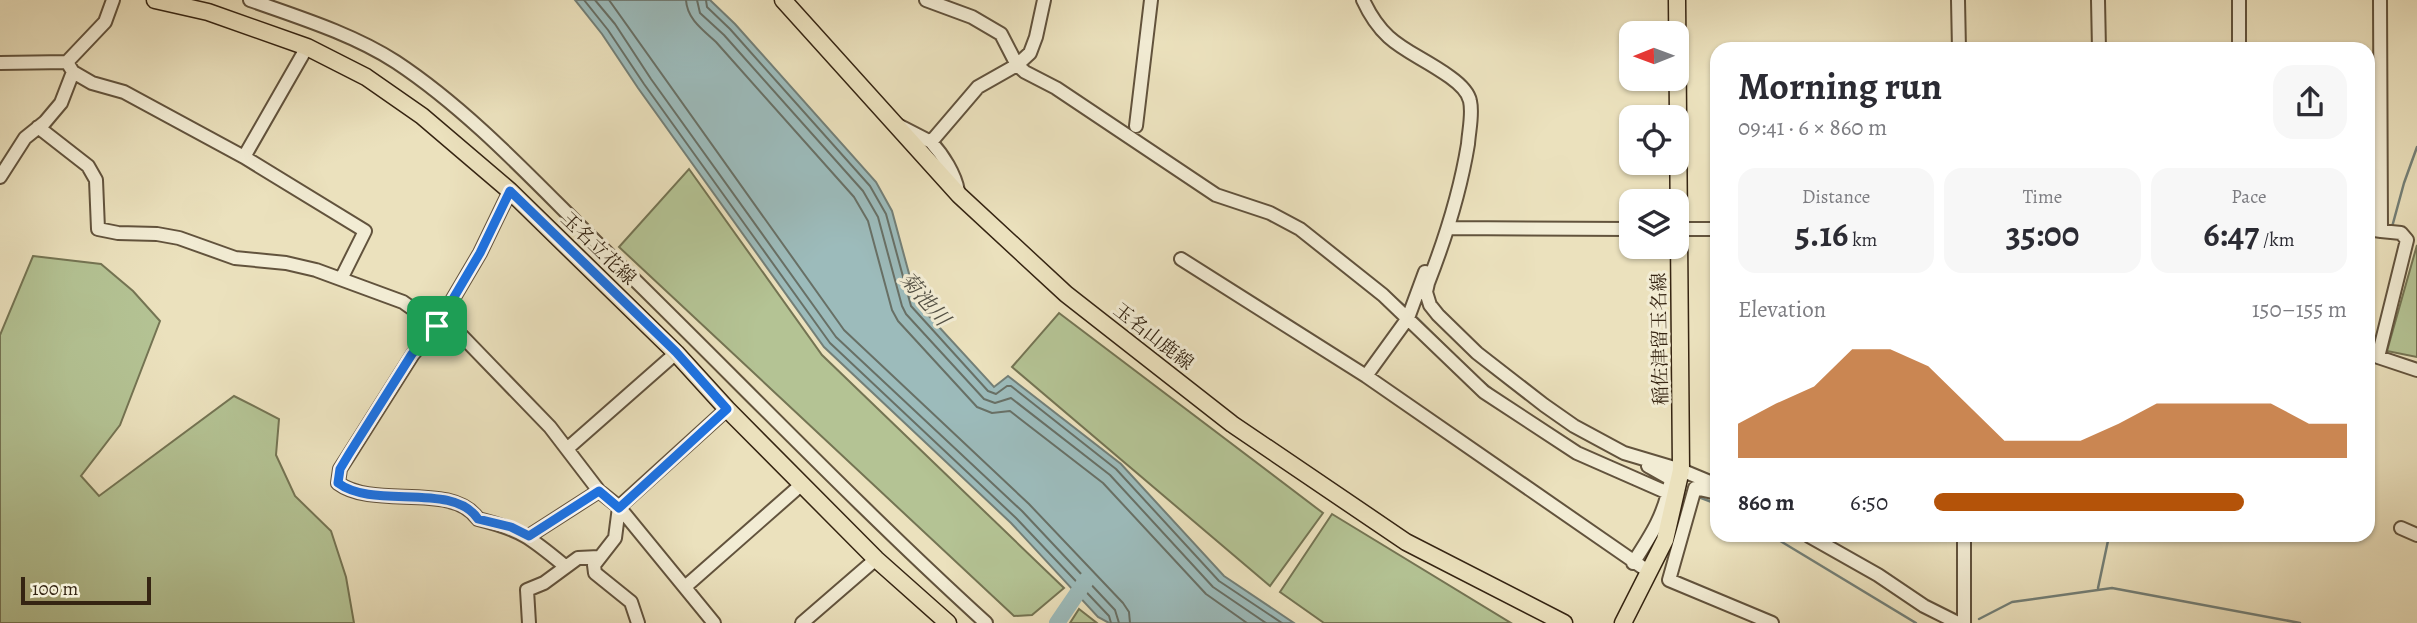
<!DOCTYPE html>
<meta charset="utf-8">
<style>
:root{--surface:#fff;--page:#f7f7f7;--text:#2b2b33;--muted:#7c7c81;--accent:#b45309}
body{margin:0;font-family:Alegreya,"Noto Serif JP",serif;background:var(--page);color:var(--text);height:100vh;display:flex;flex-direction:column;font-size:26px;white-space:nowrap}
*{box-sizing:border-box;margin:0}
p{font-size:23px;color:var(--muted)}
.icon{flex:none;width:38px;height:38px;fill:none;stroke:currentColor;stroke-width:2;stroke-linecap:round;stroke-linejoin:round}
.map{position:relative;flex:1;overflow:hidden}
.drawer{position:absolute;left:1710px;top:42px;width:665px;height:500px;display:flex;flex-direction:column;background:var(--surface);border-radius:21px;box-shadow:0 2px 5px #0004}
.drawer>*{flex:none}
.needle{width:46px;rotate:269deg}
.tools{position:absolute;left:1619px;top:21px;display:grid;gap:14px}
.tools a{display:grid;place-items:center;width:70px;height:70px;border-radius:14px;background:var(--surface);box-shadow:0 2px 5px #0004;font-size:35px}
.scale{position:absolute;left:21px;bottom:18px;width:130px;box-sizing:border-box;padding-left:7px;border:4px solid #352412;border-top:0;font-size:19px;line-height:24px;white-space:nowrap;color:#352412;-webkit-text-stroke:5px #f2ecd4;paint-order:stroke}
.pin{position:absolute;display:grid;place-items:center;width:60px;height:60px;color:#fff;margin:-30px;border-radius:14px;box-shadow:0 4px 10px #0006}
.round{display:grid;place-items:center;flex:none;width:74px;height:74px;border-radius:21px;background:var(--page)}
.summary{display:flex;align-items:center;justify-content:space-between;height:119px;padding:0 28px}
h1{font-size:38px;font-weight:700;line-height:52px}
.metrics{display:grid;grid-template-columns:repeat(3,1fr);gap:10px;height:119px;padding:7px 28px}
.metrics div{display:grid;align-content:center;border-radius:18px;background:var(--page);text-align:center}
.metrics b{font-size:35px;font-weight:700}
.metrics small{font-size:19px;font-weight:400}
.metrics p{font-size:19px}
.chart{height:196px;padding:14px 28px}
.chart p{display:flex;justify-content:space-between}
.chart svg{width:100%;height:126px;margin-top:7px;fill:var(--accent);opacity:.7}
ul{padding:0 28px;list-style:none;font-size:23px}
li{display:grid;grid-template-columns:112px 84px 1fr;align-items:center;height:52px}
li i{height:18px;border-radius:9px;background:var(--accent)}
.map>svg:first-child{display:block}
</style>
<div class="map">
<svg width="2417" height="623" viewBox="0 0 2417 623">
<rect width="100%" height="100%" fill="#ebe1bd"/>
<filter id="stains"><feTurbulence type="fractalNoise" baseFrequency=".00286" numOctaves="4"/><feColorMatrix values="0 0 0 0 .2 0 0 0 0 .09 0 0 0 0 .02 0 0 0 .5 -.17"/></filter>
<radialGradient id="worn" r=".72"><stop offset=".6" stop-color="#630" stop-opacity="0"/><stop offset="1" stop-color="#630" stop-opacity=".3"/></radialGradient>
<path fill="#b4c394" stroke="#747453" stroke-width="2" d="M689 169 822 355 1064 588 1032 615 1014 616 619 247Z
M2417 245V357L2387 351Z
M33 256 101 264 133 291 160 321 120 425 81 476 99 496 234 396 279 419 276 455 295 496 331 531 346 577 354 623H0V335Z
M1059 313 1323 513 1270 586 1012 367Z
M1332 514 1511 623H1324L1280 592Z
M1079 609 1097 623H1070Z"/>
<path fill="#9cbbbb" stroke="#737f77" stroke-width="2" d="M575 0H710L735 24 876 182 892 211 917 303 994 387 1008 376 1121 464 1224 576 1294 623H1109L1098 617 1011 523 824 347 638 88 602 34Z"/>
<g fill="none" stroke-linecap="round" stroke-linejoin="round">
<path stroke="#687066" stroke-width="2" d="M584 0 608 30 644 84 830 343 1016 518 1109 616 1111 623
M595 0 615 24 651 79 836 337 1022 511 1115 610 1119 623
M609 0 844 330 1029 504 1123 603 1129 612 1130 623
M686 0C687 19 703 30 716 42L854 197 868 221 892 310 898 321 977 407 992 413 1010 411 1103 483 1206 594 1247 623
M697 0 700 13 724 35 863 191 878 217 902 306 906 314 984 399 995 403 1011 398 1110 475 1213 587 1266 623
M706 0 707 7 730 29 870 186 886 214 911 306 988 391 996 394 1007 386H1011L1116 469 1219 581 1282 623"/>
<path stroke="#737f77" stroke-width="2.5" d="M1011 41 1020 57
M1273 208 1298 221
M2392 227 2404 183 2417 147
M1388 292 1407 308
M1414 315 1459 360
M1482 381 1496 393
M1696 496 1717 504
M1772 536 1916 623
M2098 588 2109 536
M1979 619 2012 602 2112 588 2300 623"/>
<path stroke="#9cbbbb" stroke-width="16" d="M1057 623 1087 579"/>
<g stroke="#62533d" stroke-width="16">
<path id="minor" d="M250 0C298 17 353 34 396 62 470 111 533 180 596 242 727 369 852 501 986 623
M926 0 972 17 1001 34 1017 65 1025 72 1056 88 1216 195 1270 213 1300 229 1383 295 1484 392 1577 453 1668 493
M1363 0C1385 48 1411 49 1450 77 1457 82 1468 91 1470 101 1473 114 1469 130 1468 144 1460 193 1446 237 1428 283L1426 292 1430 305 1438 315 1477 353 1544 405 1574 426 1624 453 1681 470 1717 485
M1958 0 1959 49
M2098 0 2099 49
M2239 0V49
M67 62 73 72 92 83 124 92 244 157 365 231 342 277
M0 63 67 62 105 22 113 0
M896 124 931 142
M1136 126 1151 0
M38 127 88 166 96 180 98 229 118 233 157 234 179 238 235 258 286 263 316 270 403 302 437 326 462 336 550 427 599 491 619 507 714 623
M244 157 307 47
M0 177 25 138 45 122 61 103 73 72
M510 191 480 253 437 326 413 354 349 455 340 469 338 483C374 510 452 481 478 519 522 530 531 538 566 567
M958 191C955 174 943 155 931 142L978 87 1017 65 1030 53 1036 37 1044 0
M1449 228 1631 229
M1676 229H1717
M2368 229 2381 231 2380 0
M2381 231 2401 233 2407 240 2378 357 2417 370
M1181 259 1366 376 1642 567
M1366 376 1408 318 1425 272
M568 448 676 353
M1717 493 1695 488 1669 580 1772 623
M2401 528 2417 535
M529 536 599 491
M1809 536 1878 575 1924 606 1958 623
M1964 536V623
M1633 563C1652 534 1665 514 1671 479L1648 466
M685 587 802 484
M529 623 527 590 544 583 578 558 599 557
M638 623 631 602 595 573 594 565 615 538 619 507 727 409
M802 623 876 559"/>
</g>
<g stroke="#352412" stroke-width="19">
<path id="major" d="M155 0 208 12 307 47 366 77 422 116 510 191 676 353 727 409 876 559 948 623
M783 0 959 195 1066 294 1232 424 1406 542 1564 623
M1623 623 1665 540 1681 470 1677 0"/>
</g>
<use href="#minor" stroke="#f2ecd4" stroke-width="12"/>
<use href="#major" stroke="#ebe1bd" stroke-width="16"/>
</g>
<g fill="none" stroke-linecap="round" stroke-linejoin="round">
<g stroke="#fff" stroke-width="14">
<path id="route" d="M510 191 676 352 727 409 619 508 599 491 529 536 511 527 478 519C453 481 374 510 338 483L340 469 349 454 412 354 437 326 480 253Z"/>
</g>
<use href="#route" stroke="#1a73e8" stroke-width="9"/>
</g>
<g text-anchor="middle" stroke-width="6" stroke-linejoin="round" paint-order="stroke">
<g font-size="19" fill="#352412" stroke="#f2ecd4">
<text transform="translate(599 248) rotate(44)" y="7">玉名立花線</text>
<text transform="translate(1154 336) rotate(38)" y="7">玉名山鹿線</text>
<text transform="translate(1659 339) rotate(-91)" y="7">稲佐津留玉名線</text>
</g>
<g font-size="21" font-style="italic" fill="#545145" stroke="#f2ecd4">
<text transform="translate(925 299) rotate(49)" y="7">菊池川</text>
</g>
</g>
<rect width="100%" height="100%" filter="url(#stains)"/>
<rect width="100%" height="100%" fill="url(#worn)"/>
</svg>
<div class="tools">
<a><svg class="needle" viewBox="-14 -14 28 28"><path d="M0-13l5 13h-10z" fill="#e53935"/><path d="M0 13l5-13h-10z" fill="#7c7c81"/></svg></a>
<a><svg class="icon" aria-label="locate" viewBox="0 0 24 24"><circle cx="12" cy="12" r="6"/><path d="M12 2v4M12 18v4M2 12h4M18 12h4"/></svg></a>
<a><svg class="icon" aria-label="layers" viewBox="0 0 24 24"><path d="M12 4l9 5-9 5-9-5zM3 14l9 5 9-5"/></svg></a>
</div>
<div class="scale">100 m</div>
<div class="pin" style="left:437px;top:326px;background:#1e9e55"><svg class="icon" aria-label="arrive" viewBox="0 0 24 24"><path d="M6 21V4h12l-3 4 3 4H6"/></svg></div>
<section class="drawer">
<div class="summary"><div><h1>Morning run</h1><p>09:41 · 6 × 860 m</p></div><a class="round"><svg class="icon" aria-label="share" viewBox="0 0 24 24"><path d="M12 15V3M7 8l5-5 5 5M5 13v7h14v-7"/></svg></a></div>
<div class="metrics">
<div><p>Distance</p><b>5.16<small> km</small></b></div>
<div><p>Time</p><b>35:00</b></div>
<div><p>Pace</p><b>6:47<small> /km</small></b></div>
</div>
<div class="chart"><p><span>Elevation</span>150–155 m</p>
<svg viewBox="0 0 160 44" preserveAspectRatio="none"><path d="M0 44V32L10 25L20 19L30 6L40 6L50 12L60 25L70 38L80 38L90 38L100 32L110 25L120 25L130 25L140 25L150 32L160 32V44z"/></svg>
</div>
<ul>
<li><b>860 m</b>6:50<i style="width:75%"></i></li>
</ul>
</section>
</div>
